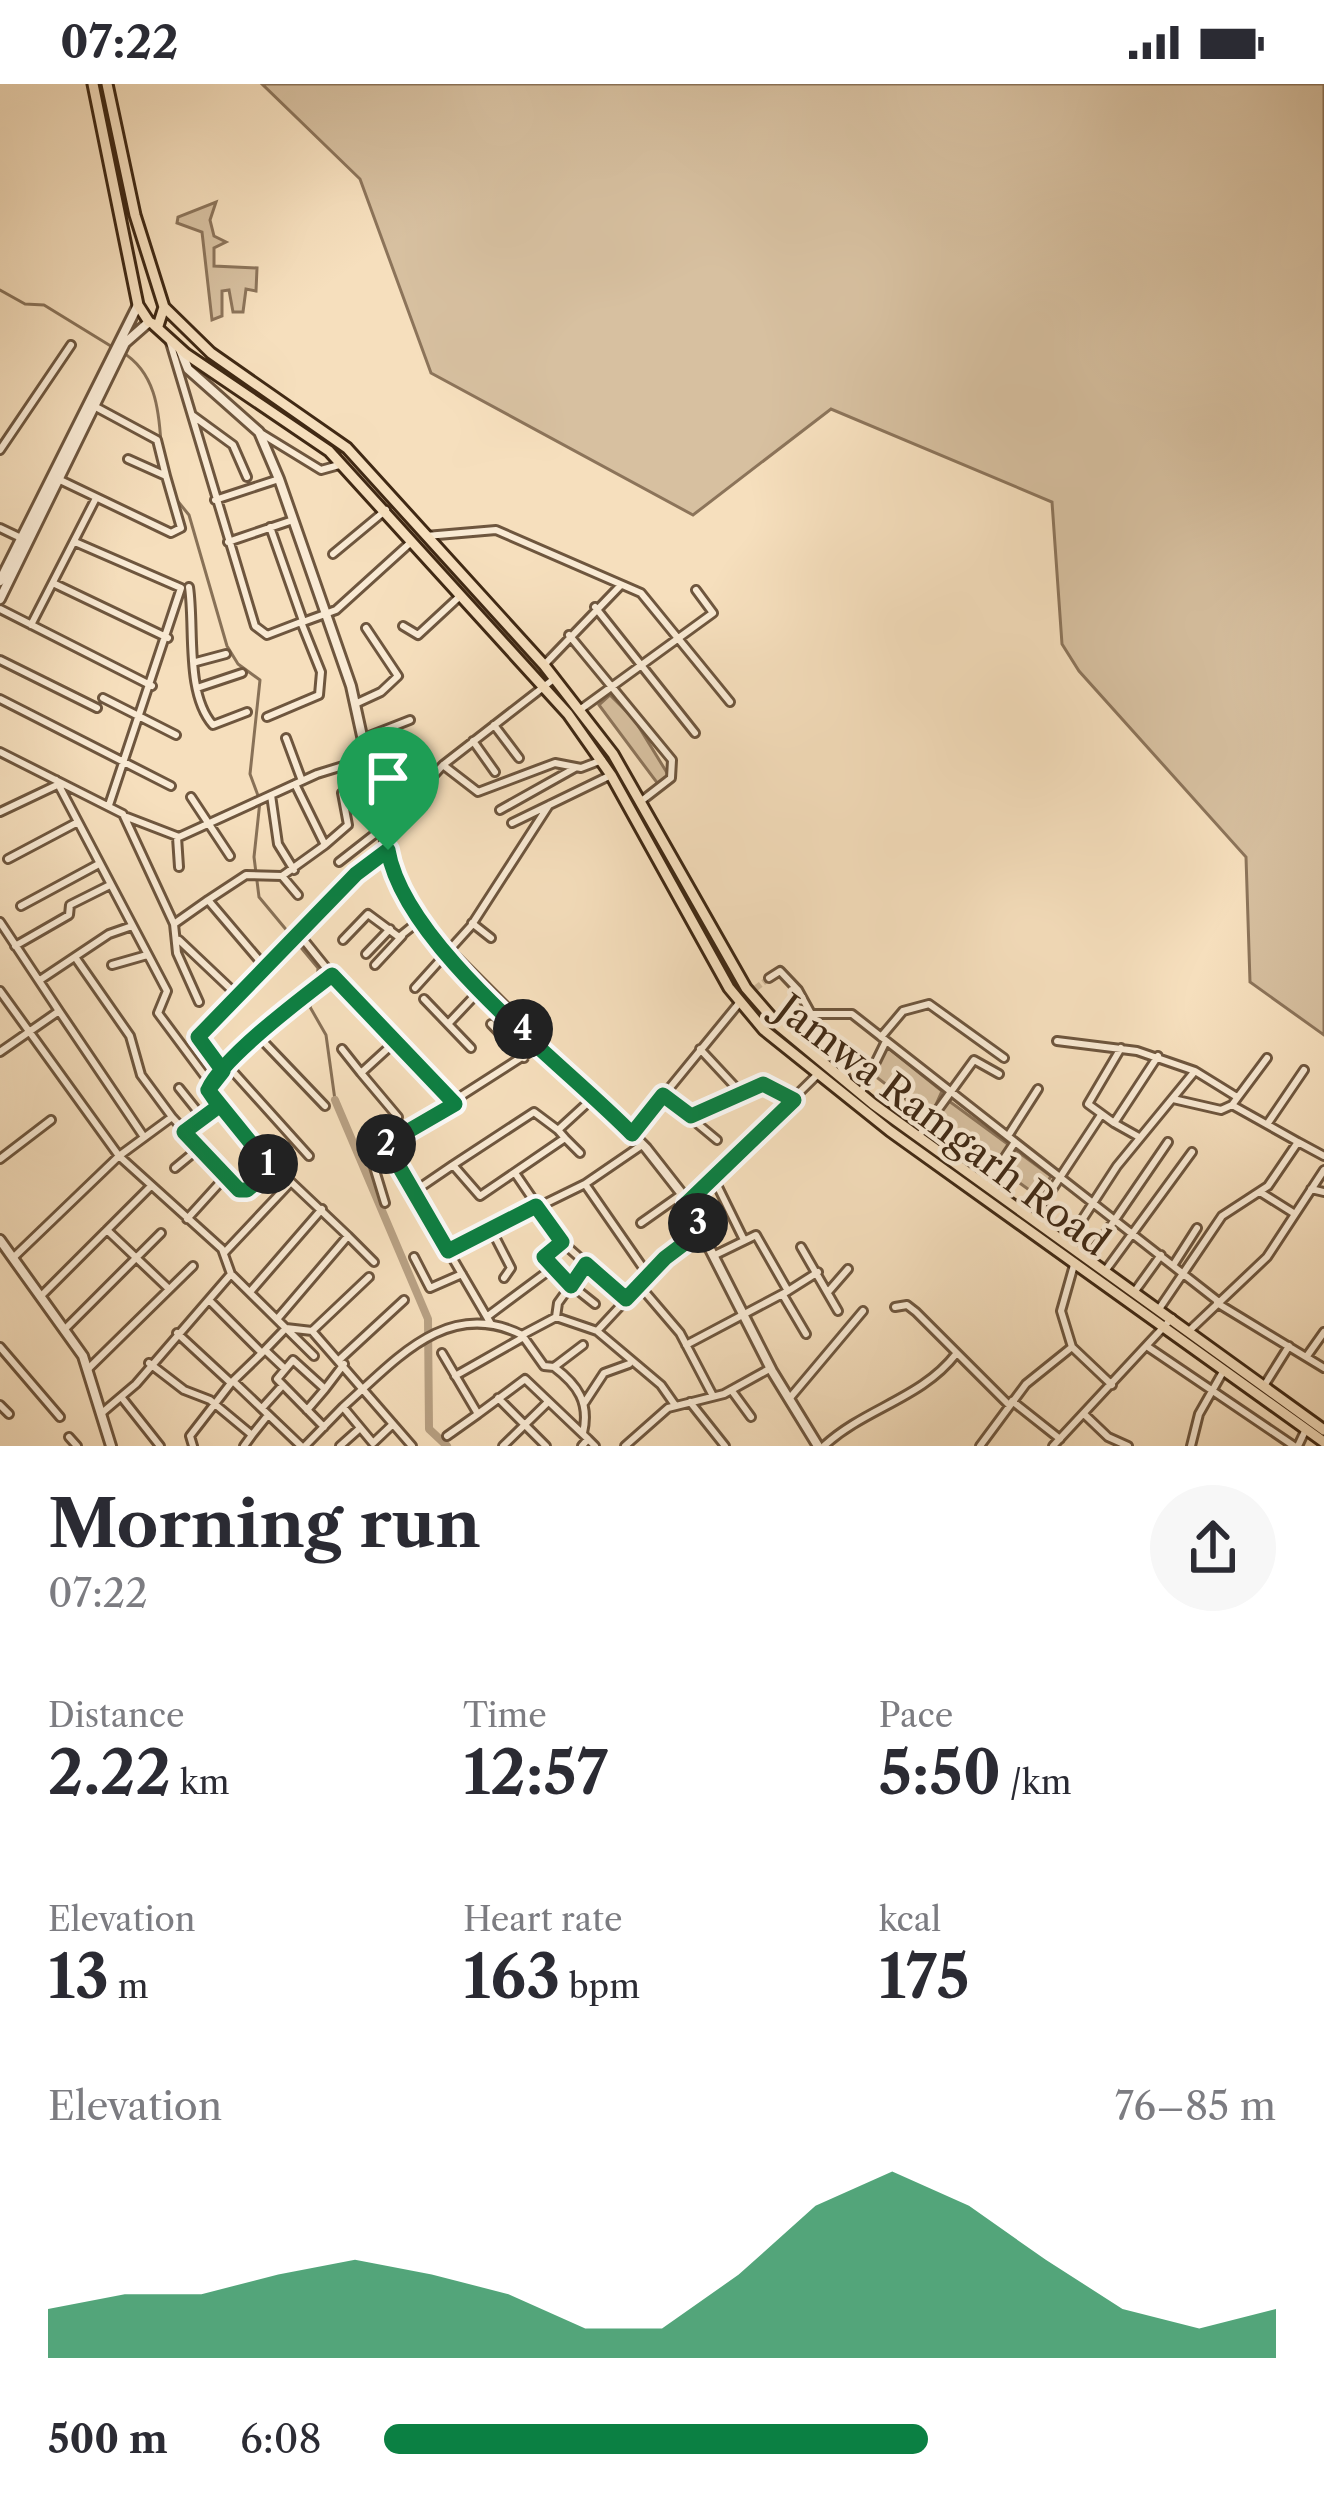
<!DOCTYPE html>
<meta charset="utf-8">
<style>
:root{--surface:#fff;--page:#f7f7f7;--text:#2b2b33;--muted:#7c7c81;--accent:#0b8043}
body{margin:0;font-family:"Libre Caslon Text",serif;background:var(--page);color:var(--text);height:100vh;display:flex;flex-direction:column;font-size:45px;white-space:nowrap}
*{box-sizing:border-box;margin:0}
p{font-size:39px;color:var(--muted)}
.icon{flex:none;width:66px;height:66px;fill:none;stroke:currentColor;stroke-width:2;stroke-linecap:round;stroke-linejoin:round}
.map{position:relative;height:1362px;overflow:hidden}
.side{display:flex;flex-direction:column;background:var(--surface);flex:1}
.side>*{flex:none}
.pin{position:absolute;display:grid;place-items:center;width:102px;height:102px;color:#fff;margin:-123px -51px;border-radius:50% 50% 50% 0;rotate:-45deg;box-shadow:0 0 12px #0007}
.pin .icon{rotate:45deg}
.km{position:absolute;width:60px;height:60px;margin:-30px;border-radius:50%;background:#222;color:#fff;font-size:33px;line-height:60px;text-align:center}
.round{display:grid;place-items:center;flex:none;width:126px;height:126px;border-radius:63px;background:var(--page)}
.head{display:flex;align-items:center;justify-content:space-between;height:204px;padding:0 48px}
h1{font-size:66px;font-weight:800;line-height:90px}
.figures{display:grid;grid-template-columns:repeat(3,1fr);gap:18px;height:204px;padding:12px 48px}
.figures div{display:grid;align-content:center}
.figures b{font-size:60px;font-weight:800}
.figures small{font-size:33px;font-weight:400}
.figures p{font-size:33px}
.chart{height:336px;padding:24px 48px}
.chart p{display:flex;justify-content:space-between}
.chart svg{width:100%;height:216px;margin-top:12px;fill:var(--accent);opacity:.7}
ul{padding:0 48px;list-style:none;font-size:39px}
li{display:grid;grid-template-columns:192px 144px 1fr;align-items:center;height:90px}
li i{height:30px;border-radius:15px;background:var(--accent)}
.status{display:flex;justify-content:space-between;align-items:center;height:84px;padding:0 60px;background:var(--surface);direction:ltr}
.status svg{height:33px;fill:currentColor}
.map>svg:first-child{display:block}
</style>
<div class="status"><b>07:22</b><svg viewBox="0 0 49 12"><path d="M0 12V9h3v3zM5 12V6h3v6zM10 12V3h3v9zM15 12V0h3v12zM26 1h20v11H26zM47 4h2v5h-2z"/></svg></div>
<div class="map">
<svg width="1324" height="1362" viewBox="0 0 1324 1362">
<rect width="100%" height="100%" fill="#f6dfbd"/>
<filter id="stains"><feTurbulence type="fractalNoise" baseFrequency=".00167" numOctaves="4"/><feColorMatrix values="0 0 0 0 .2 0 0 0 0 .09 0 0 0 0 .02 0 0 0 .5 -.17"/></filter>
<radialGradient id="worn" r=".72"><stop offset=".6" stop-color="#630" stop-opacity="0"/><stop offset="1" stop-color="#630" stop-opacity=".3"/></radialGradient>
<path fill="#d7c0a0" stroke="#8c745a" stroke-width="3" d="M262 0H1324V951L1250 898 1246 773 1079 587 1062 560 1052 418 831 325 693 431 431 289 360 95Z
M216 118 210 136 214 152 226 158 214 164V182L257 184 256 207 246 205 243 228H233L229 206 222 207V232L212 236 202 148 177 139 178 133Z
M610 611 634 635 669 692 658 700 599 621Z
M886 962 942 1007 930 1034 875 992Z
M949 1017 1051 1092 1039 1113 933 1036Z"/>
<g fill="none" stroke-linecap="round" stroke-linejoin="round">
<path stroke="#887157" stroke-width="3" d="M0 206 25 220 44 221 114 264
M122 268C155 288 159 325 161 360
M176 415 189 431 227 562 238 580 260 596 250 690 260 717 254 773 259 813 318 884 317 901
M314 911 310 923 326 951 335 1016"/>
<path stroke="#b8a184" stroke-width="8" d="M335 1016 428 1235 429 1345 447 1362"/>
<path stroke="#d2bb9b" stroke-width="6" stroke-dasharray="6 3" stroke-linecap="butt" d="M756 904 769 894"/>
<g stroke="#6e563e" stroke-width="12">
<path id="minor" d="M169 255 255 542 267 551 301 538 321 588 319 611 267 633
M94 322 157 356 166 392
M192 331 233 361 247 393
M259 348 321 386 339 381
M0 366 71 261
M58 395 171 449 181 444 166 392 128 375
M215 416 279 395
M270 443 303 537
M0 444 21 454
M426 452 496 446 641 509 730 618
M75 458 181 504 109 721
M228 458 293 436
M333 470 386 426
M55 500 168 554
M189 503C195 544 185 609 213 641L247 628
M595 523 695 649
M0 525 152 602
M303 538 336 526 410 459
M31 541 95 416
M403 542 418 551 459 513
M569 551 672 676 671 694 640 718
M0 576 97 624
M196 578 226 570
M544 581 620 502
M555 594 443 681 478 708 555 679 581 684 602 676
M197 604 242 589
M103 614 176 651
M0 615 171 702
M355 620 381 608 398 592 366 544
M581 625 713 529 696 506
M494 641 519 674
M286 654 302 697
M364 654 410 636
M473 657 495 688
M412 665 430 693
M0 668 123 730 174 840 208 816 265 883
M392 685 404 722
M56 696 167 907 158 929 210 999 208 1006 272 1085
M271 711 278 760 294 786
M191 713 230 772
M500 726 575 684
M0 728 57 701
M127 733 179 753 317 690 369 674
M512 739 611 691
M177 753 179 783
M325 761 348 741 342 709
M8 775 76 739
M339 778 394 735 443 681
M282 792 298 811
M208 816 246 791 282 792 325 761 295 700
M21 822 97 781
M0 838 59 927 0 968
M472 839 491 854
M174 840 177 869 199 918
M299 850 332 891
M179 856 237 911
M343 856 368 830 399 853 419 837
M15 862 69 831 70 821 108 802
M366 870 390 845
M75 873 130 952 141 991 172 1033
M112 881 147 871
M375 881 402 852
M769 894 780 887 798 906 847 995
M40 896 109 850 132 842
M415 904 471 842 549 721
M0 907 119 1072 222 1165 231 1190
M424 915 471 964
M59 927 144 1053
M812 930H852L1219 1218
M448 940 482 904
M491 940 524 974
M259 953 325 1022
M881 953 903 927 929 920 1004 974
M1057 957 1137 967 1195 987
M1121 964 1088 1020 1114 1039 1158 972
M342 965 361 989
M1267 974 1232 1021 1298 1058
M228 982 309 1072
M223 987 198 953 356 790 388 766
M210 999 332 891 396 957
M179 1004 203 1034
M741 1009 768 1000 794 1016
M860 1010 886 957
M663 1011 717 1056
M1173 1015 1221 1026 1232 1021
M691 1032 741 1009 700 965
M398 1033 361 989 396 957 455 1020
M1114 1039 1139 1053
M1268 1039 1304 986
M558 1046 534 1028 453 1081 480 1112 565 1054 558 1046 594 1013
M184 1048 219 1022
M632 1050 740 918
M1008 1052 1038 1005
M918 1053 974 976 999 990
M565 1054 580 1069
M385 1060 371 1073 385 1119
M642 1061 585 1100 648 1191
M0 1075 51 1036
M175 1084 198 1065
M515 1089 562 1158 626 1215
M226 1092 243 1107 272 1085 287 1102
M714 1095 744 1156
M987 1100 1015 1058
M1311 1105 1324 1108
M1260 1108 1295 1130
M412 1109 453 1081
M687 1119 817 991
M536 1124 585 1100
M1034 1133 1101 1031
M641 1139 682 1110
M107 1146 169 1205
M492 1147 511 1184 504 1194
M348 1152 374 1178
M1067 1159 1117 1082 1195 987 1237 1013
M801 1163 838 1227
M448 1167 536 1122
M225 1168 291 1098 348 1152 278 1234
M14 1173 119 1072 172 1033 226 1092 187 1135
M414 1173 430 1204 462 1190
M1088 1175 1168 1058
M1174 1180 1197 1144
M551 1185 544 1173 562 1158
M1105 1187 1192 1068
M639 1201 680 1249 713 1312
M788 1207 818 1188
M1135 1207 1161 1171
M250 1208 322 1125
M828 1208 848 1185
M783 1211 806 1250
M41 1212 149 1104
M1217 1219 1324 1284
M895 1223 907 1221 916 1228 1009 1321
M1159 1225 1222 1132 1268 1102 1298 1058 1324 1072
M488 1232 551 1185 595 1220
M556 1233 558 1219 586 1180
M491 1240 386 1060 539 962
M64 1246 161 1149
M312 1247 412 1362
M597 1247 661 1301 675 1321
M1189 1247 1267 1173 1324 1086
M177 1249 231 1299 262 1269 209 1216
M522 1251 544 1282 554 1283C578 1301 590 1319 583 1349
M686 1261 788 1207 756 1151 715 1171
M0 1263 60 1333
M1072 1263 1061 1227 1074 1181
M1148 1263 1294 1362
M265 1266 284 1284
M262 1269 286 1244 312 1247 369 1193
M442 1269 478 1330 525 1295 588 1355
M1307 1272 1324 1248
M339 1276 404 1216
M149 1279 184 1306 210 1316 252 1351 244 1362
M554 1283 583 1261
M89 1284 193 1182
M455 1292 522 1254
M234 1298 301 1362
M1264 1302 1289 1262
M325 1305 344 1280
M732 1307 751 1333
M122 1314 160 1362
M498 1314 546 1362
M789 1315 863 1227
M1012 1317 1060 1355
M585 1318 604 1289 629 1280
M690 1318 725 1362
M0 1321 9 1330
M263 1323 282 1302
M343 1323C395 1277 447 1213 522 1251L556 1233 597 1247 665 1174 702 1146
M307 1326 325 1305 293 1276 277 1295 324 1343
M103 1328 136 1300 231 1190 314 1272
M1084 1330 1108 1353 1128 1362
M252 1351 268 1331
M447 1352 478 1330
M69 1353 77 1362
M373 1359 393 1340
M193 1362 190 1352 231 1299
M305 1362 343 1323 373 1359
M340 1362 359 1345
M503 1362 548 1318
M582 1362 588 1355 595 1362
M625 1362 668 1324 724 1310 771 1284
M824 1362C865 1324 921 1315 956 1270
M980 1362 1026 1300 1072 1263 1112 1301
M1053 1362 1172 1234
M1191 1362 1199 1330 1224 1286
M1298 1362 1306 1345"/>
</g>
<g stroke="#6e563e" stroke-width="14">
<path id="tertiary" d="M180 265 188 285 259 348 279 395 351 602 391 784 419 837 646 1064 682 1110 772 1287 818 1362
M0 497 138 221
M0 515 125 259 149 238
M0 1156 83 1272 111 1362"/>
</g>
<g stroke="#402914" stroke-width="15">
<path id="trunk" d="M93 0 138 221 149 238 158 242 164 223 135 131 107 0
M164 223 211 269 347 364 544 581 613 670 746 904 779 942 873 1020 1324 1346
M154 241 186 270 329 367 568 630 611 691 729 904 764 946 890 1047 1324 1358"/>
</g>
<use href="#minor" stroke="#f9ead4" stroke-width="6"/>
<use href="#tertiary" stroke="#f9ead4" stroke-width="8"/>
<use href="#trunk" stroke="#f6dfbd" stroke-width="9"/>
</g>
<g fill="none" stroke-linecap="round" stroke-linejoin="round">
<g stroke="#fff" stroke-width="24">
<path id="route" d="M388 766 356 790 198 953 223 987 208 1006 219 1022 184 1048 239 1106H247L272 1085 208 1006C222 974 302 914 332 891L455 1020 386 1060 448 1167 536 1122 562 1158 544 1173 571 1202 586 1180 626 1215 665 1174 702 1146 687 1119 794 1016 763 1000 691 1032 663 1011 632 1050C564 980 404 862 388 766"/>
</g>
<use href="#route" stroke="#0b8043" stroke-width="15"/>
</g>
<g text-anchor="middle" stroke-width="9" stroke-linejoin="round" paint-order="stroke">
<g font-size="39" fill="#402914" stroke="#f9ead4">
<text transform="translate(943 1041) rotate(37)" y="14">Jamwa Ramgarh Road</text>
</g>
</g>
<rect width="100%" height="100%" filter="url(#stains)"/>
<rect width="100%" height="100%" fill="url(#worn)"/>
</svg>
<div class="pin" style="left:388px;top:766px;background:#1e9e55"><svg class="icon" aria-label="arrive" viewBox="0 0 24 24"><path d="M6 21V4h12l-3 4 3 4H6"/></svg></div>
<b class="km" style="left:268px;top:1080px">1</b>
<b class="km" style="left:386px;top:1060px">2</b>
<b class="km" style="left:698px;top:1139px">3</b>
<b class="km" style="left:523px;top:945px">4</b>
</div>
<section class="side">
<div class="head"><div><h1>Morning run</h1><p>07:22</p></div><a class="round"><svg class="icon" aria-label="share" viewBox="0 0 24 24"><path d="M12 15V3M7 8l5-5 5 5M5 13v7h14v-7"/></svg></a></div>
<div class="figures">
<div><p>Distance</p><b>2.22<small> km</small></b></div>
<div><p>Time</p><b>12:57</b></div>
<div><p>Pace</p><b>5:50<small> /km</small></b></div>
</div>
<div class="figures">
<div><p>Elevation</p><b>13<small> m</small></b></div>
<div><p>Heart rate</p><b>163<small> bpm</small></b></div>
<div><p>kcal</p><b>175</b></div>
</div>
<div class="chart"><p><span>Elevation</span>76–85 m</p>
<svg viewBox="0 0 160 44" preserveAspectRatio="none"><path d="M0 44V34L10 31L20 31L30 27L40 24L50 27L60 31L70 38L80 38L90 27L100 13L110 6L120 13L130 24L140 34L150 38L160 34V44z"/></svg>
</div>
<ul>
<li><b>500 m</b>6:08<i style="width:61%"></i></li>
</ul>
</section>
